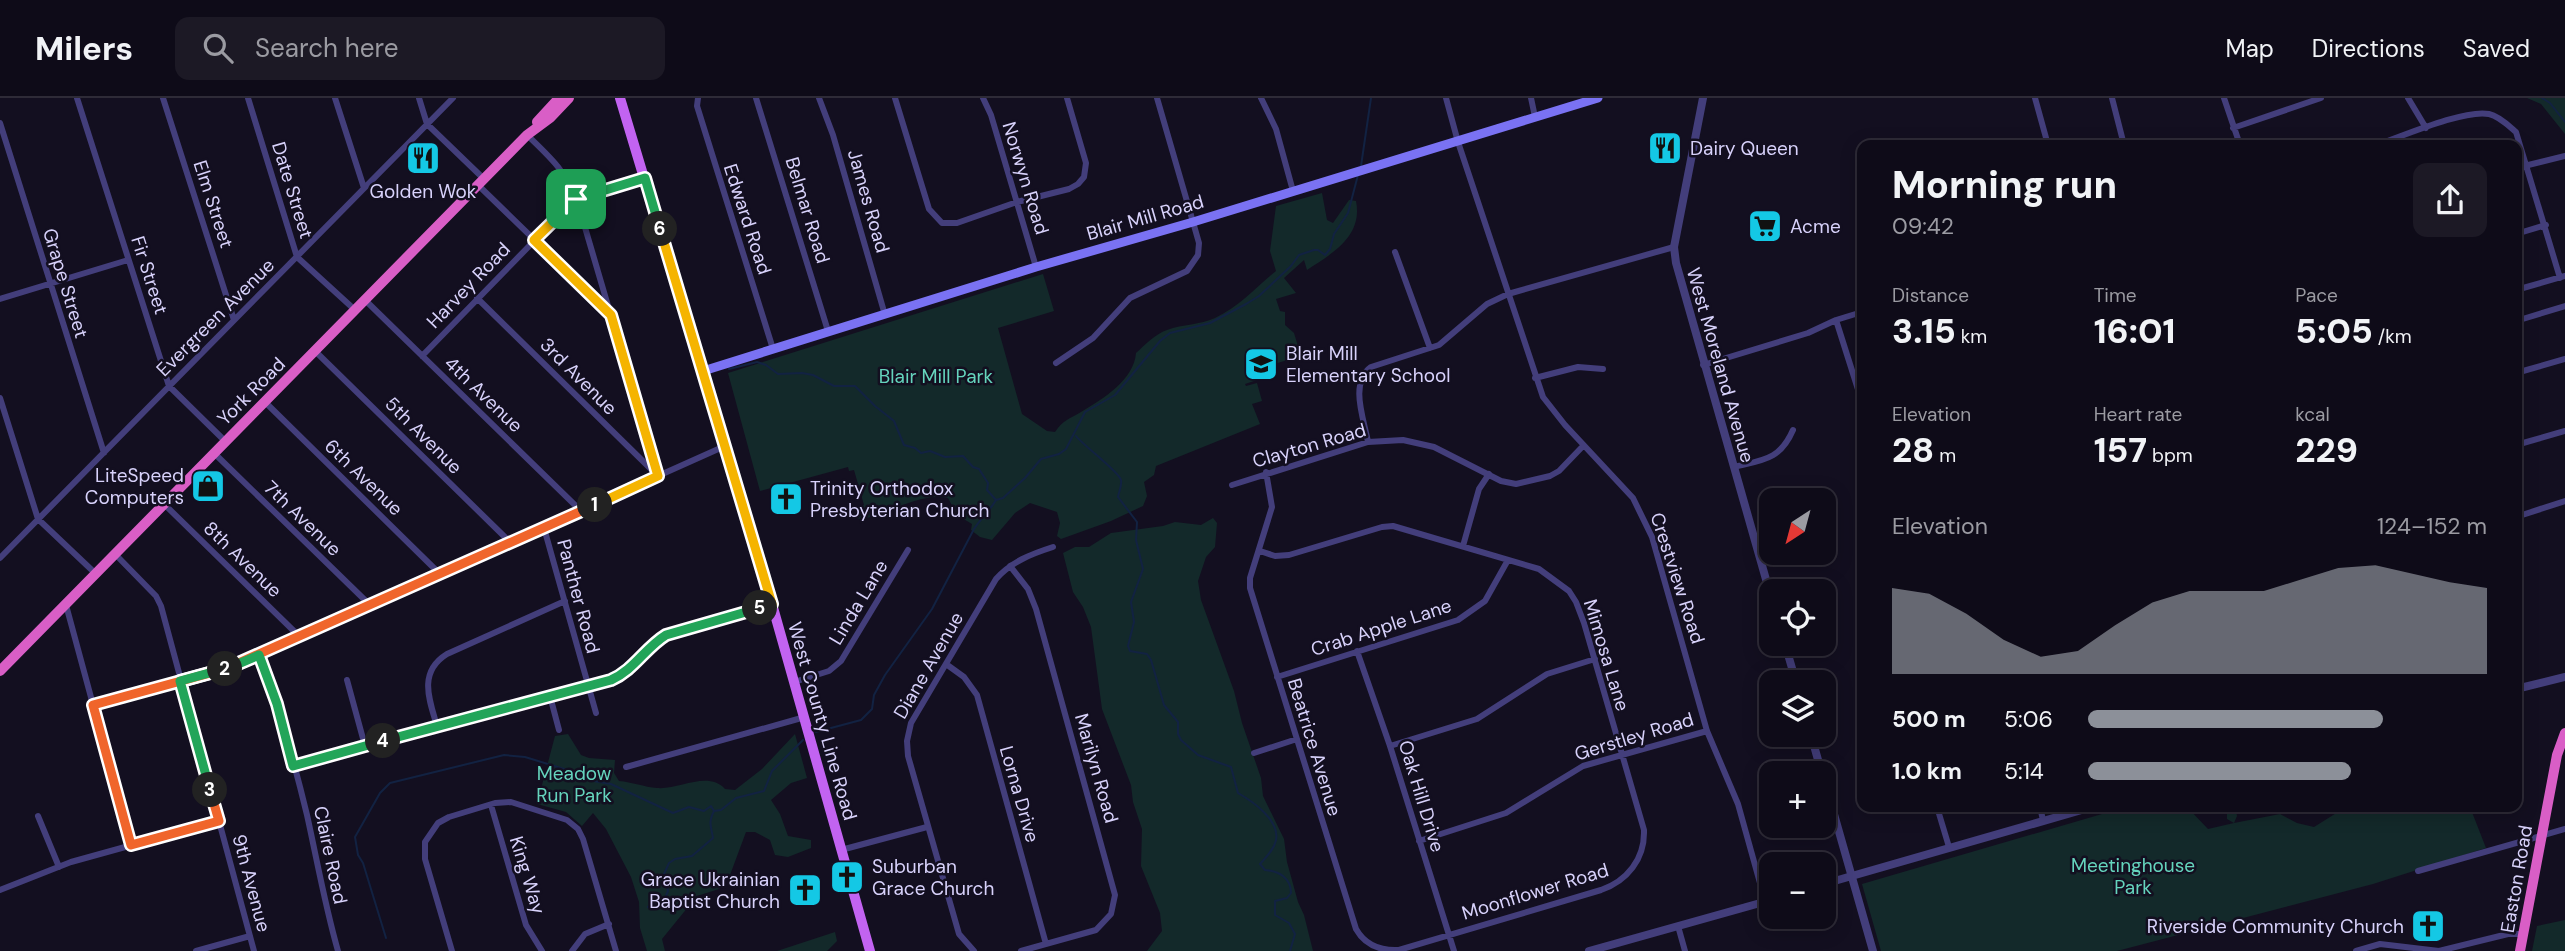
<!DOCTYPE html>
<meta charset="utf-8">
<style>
:root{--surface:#0e0b18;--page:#1c1925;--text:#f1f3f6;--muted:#9b9ba2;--line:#2e2b37;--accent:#8c9099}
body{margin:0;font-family:"DM Sans",sans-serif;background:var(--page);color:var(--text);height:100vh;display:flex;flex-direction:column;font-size:26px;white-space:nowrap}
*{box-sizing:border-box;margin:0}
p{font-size:23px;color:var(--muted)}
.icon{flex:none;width:38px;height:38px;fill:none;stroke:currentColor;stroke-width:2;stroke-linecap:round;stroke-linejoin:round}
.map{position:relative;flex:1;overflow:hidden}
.drawer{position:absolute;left:1857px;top:42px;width:665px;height:672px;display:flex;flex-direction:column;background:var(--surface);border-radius:14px;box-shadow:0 4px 18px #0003,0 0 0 2px var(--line)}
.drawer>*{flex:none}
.needle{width:46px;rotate:216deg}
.buttons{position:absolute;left:1759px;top:390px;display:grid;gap:14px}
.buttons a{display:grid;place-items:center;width:77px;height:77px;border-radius:14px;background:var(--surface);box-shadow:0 4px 18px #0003,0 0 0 2px var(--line);font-size:35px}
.pin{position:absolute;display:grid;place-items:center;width:60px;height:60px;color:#fff;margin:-30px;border-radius:14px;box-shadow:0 4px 10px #0006}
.km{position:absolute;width:35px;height:35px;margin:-18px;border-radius:50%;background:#222;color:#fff;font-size:19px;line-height:35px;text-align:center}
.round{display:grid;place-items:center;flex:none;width:74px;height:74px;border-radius:14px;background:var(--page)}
.head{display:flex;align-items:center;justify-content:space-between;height:119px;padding:0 35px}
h1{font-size:38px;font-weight:800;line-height:52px}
.stats{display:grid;grid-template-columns:repeat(3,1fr);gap:10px;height:119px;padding:7px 35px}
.stats div{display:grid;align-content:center}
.stats b{font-size:35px;font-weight:800}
.stats small{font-size:19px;font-weight:400}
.stats p{font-size:19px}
.chart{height:196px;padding:14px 35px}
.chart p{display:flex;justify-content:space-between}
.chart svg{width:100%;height:126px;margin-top:7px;fill:var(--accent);opacity:.7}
ul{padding:0 35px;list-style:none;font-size:23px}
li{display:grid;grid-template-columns:112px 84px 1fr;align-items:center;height:52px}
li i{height:18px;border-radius:9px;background:var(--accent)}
header{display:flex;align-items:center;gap:42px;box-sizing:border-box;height:98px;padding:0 35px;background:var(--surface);border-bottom:2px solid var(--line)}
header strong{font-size:33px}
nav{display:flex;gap:38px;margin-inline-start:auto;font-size:24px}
.search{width:490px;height:63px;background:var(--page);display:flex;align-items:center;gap:18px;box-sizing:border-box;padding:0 24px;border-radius:14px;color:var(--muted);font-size:26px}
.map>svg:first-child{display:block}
</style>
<header>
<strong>Milers</strong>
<div class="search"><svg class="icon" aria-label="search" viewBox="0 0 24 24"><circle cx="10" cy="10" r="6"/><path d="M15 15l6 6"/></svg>Search here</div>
<nav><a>Map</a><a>Directions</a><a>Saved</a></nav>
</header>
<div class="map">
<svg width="2565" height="853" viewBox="0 0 2565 853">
<rect width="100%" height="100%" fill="#130f20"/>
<path fill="#13292a" d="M2527 0H2565V36L2541 6Z
M1322 95 1327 122 1333 125 1349 102 1356 103C1363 138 1333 155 1307 172L1304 162 1284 180 1296 195 1276 201 1280 213 1285 214V227L1294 235 1301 258 1254 272 1257 282 1245 286 1246 288 1257 285 1262 303 1252 306 1260 326 1156 368 1154 377 1144 384 1147 398 1143 408 1111 423 1061 441 1057 438 1060 425 1057 414 1030 405 1015 415 992 442 980 439 971 432 972 426 957 417 948 400C914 393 875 426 854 420L855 413 861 411V408L864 407 854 372 849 373 848 369 760 393 728 275 1043 176 1054 213 998 230 1022 316 1047 333 1055 334C1063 322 1069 321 1081 314 1103 301 1134 282 1136 255 1145 247 1155 236 1167 232 1183 226 1200 227 1215 220 1240 208 1255 190 1276 173L1270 153 1276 108Z
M1213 420 1217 425 1215 449 1206 459 1198 483 1201 502 1234 593 1242 625 1261 680 1263 698 1284 741 1287 764 1298 804 1304 817 1313 853H1147L1162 833 1160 815 1141 768 1142 731 1133 704 1131 687 1102 611 1091 529 1083 509 1073 494 1063 455 1075 449H1089L1111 435 1163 428 1175 424 1201 427Z
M568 636 581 657 589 660 615 662 614 675 619 683C632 684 644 689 657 690 679 692 708 672 725 691L735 692 762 671 795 636 807 680 791 685 771 702 780 716 788 738 811 742V750L788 759 775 757 770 742 755 734H746L730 777 719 791 697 798 662 841 665 853H647L640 830 639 804 631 779 606 731 593 715 582 728 566 714 537 706 555 638Z
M2126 709H2187L2208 731 2234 725 2227 721V709H2235L2237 718 2234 725 2280 716 2297 725 2314 729 2346 709H2470L2486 750 2373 786 2117 853H1881L1862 786Z
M2565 822V853H2532L2537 828Z
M835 834 837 843 827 853H777Z"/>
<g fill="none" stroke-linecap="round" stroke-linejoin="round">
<path stroke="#122242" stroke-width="2" d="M2542 0 2550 5 2565 24
M1361 68 1371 0
M729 271 757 264 766 267 778 276 802 275 813 277 834 288H855L875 308 894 323 904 347 915 350 921 355 930 353 945 359 963 358 973 369 979 371 988 385 987 392 996 402
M1076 338C1084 348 1119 374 1121 382 1122 388 1119 393 1118 399L1137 424 1136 442 1143 471 1131 504 1134 524 1128 548 1130 553 1147 556 1151 562 1164 607 1178 624V636L1181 642 1198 657 1231 669 1238 695C1252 703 1280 722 1276 742 1274 752 1266 759 1260 766L1265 772C1279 773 1291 780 1291 795L1287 800 1275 803V817L1289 825 1295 836 1290 853
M816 634 861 622 872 611 874 597 885 577 932 511 974 431C981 420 989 414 996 402L1003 400 1025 380 1041 361 1059 356 1066 351 1085 314 1115 297 1160 243 1170 235 1210 225 1246 206 1259 198 1291 168 1299 157 1314 152H1318L1325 157 1330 151 1334 136 1348 115 1358 77
M648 809 665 800 668 793 664 776 669 765 675 761 692 758 713 740C711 728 708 725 714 713L721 712 736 700 764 693 772 673 803 642
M386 840 363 765 358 757 355 739 380 695 390 685 504 657 525 659 574 674 582 681 611 686 673 715 689 709 704 713 711 708 714 713"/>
<path stroke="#433e7b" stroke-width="6" d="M77 0 169 288 226 344
M163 0 234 222
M248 0 297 159 355 212
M335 0 364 90
M419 0 427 26 484 81
M698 0 697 8 773 251
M756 0 828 233
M819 0 833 37 885 217
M895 0 929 111 942 125H957L1017 104 1069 91 1078 86 1084 79 1086 65 1067 0
M983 0 991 17 1036 169
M1261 0 1276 31 1293 93
M1446 0 1458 44 1543 299 1565 327 1633 400 1652 439 1707 633 1738 706 1765 803
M1531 0 1535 19
M2035 0 2048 47
M2112 0 2124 47
M2224 0 2240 47
M2408 0 2426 30
M0 25 104 355
M2233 30 2321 0
M527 37C555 64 565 72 579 109L658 378
M2377 47C2403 38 2465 11 2489 16 2499 18 2509 28 2516 34L2560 180
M2516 70 2565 58
M478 87 610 215
M2516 136 2546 127
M1395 154 1430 250
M2516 192 2565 178
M477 200 657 377
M0 201 128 162
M365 202 581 413
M1836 222 1862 304
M2516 223 2565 208
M315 253 511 445
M422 258 574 102 645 80
M1056 265 1093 240 1130 200 1187 173 1198 157 1199 145 1193 124 1157 0
M1703 267 1808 235 1836 222 1862 214
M2516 275 2565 261
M1535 280 1578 269 1603 271
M0 300 38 421 96 476
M265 304 440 476
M1368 344C1364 321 1349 285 1371 269L1439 247 1487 206 1508 196 1674 149
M2516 347 2565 333
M214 355 370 507
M1734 369C1763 362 1780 362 1793 332
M1232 387 1368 344 1403 342 1434 349 1501 383 1516 386 1550 378 1559 373 1583 348
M164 406 300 539
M2516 419 2565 403
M544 430 596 615
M1463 448 1479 391 1489 376
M2516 449V468
M1260 453 1275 458 1289 457 1382 429 1393 428 1539 471 1569 493 1576 504 1584 525 1644 732C1645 761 1627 783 1601 792L1399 852C1380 853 1365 847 1356 831L1250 490V480L1272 409 1266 374
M115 456 156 498 161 508 254 853
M0 460 453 0
M1010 468 1028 491 1036 511 1115 797 1111 816 1096 832 1021 853
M66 507 131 747
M1357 553 1390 648 1454 853
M259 557C279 609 294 663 307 717 317 762 325 808 338 853
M946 566 964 579 977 597 1046 846
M1277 579 1458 522 1485 503 1508 462
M347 582 365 648
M794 584 829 573 841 563 908 452
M550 598 559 632
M93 607 231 569 725 348
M437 628C429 601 418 574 447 556L565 503
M1390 648 1477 621 1547 576 1595 561
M1254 655 1297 641
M293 668 611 582C634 572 645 549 666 537L772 506
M626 669 805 619
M491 707 526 827 542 853
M1937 709 1949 749
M2040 709 2043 722
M38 718 59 769
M1419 743 1506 715 1583 668 1707 633
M841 752 927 729
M2418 773 2565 731
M0 792 71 764 219 723
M1678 828 1685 853
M196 853 250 838
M452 853 425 761V744L438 725 449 719 495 705 511 704 567 722 578 731 583 741 616 853
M572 853 585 836 609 826
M974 853 959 836 908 658 907 643 911 625 996 481C1011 464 1031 456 1053 449
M2356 853 2380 846 2439 853 2508 836H2523"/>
<path stroke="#433e7b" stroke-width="8" d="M1703 0 1674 149 1676 165 1771 499
M1785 546 1796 584
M2516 591 2565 579
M1811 637 1822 676
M1824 681 1873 853
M1824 786 2092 709
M1589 853 1771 802"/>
<path stroke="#7a72f3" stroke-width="9" d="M703 273 1036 169 1193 124 1598 0"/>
<path stroke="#c263f1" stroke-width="10" d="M620 0 772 506 870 853"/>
<path stroke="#d95ec6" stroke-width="10" d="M537 24 559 0
M0 573 527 37 550 20 569 0
M2520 853 2557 657 2565 635"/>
</g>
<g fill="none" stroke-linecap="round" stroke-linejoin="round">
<g stroke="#fff" stroke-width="14">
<path id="split-1" d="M576 101 534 142 611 217 658 378 595 407"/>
</g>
<g stroke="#fff" stroke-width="14">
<path id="split-2" d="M225 571 595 407"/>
</g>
<g stroke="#fff" stroke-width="14">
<path id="split-3" d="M210 692 219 723 131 747 93 607 225 571"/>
</g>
<g stroke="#fff" stroke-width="14">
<path id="split-4" d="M210 692 180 583 231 569 259 557 277 606 293 668 383 643"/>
</g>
<g stroke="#fff" stroke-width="14">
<path id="split-5" d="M383 643 611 582C634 572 645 550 666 537L760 510"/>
</g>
<g stroke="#fff" stroke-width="14">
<path id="split-6" d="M660 131 772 506 760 510"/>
</g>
<g stroke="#fff" stroke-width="14">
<path id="split-7" d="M576 101 645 80 660 131"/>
</g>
<use href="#split-1" stroke="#f5b400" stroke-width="9"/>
<use href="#split-2" stroke="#f0652b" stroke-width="9"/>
<use href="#split-3" stroke="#f0652b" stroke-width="9"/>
<use href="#split-4" stroke="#22a559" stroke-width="9"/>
<use href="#split-5" stroke="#22a559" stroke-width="9"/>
<use href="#split-6" stroke="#f5b400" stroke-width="9"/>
<use href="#split-7" stroke="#22a559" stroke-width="9"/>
</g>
<defs>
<g id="restaurant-square" transform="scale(1.75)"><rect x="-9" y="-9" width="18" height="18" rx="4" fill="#14c8e5" stroke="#130f20"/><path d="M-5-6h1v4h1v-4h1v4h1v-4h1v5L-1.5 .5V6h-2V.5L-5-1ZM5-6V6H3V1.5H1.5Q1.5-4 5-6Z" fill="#111"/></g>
<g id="supermarket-square" transform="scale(1.75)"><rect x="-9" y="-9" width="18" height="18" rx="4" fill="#14c8e5" stroke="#130f20"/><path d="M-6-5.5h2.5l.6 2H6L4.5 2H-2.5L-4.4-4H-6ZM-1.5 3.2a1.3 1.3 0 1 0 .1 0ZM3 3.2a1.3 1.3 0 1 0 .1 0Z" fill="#111"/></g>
<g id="school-square" transform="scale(1.75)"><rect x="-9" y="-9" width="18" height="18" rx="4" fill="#14c8e5" stroke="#130f20"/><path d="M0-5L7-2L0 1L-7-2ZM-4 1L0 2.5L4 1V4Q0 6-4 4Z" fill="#111"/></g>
<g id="shop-square" transform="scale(1.75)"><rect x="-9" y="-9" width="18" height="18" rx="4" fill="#14c8e5" stroke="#130f20"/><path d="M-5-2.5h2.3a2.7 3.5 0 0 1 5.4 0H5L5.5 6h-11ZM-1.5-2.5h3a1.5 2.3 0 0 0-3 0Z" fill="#111"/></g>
<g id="church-square" transform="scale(1.75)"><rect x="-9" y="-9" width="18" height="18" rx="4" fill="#14c8e5" stroke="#130f20"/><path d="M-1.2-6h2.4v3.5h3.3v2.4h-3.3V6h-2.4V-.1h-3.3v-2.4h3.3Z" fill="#111"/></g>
</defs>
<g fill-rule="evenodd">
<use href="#restaurant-square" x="1665" y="50"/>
<use href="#restaurant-square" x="423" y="60"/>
<use href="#supermarket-square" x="1765" y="128"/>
<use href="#school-square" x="1261" y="266"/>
<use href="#shop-square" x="208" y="388"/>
<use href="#church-square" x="786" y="401"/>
<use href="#church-square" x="847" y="779"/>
<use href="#church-square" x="805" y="792"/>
<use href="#church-square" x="2428" y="828"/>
</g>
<g text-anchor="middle" stroke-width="5" stroke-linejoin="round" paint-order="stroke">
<g font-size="19" fill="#d8d2fb" stroke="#130f20" text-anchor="start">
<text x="1690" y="57">Dairy Queen</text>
<text x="423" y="100" text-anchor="middle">Golden Wok</text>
<text x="1790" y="135">Acme</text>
<text x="1286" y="262">Blair Mill<tspan x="1286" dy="22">Elementary School</tspan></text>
<text x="184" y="384" text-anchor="end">LiteSpeed<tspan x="184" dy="22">Computers</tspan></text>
<text x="810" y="397">Trinity Orthodox<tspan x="810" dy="22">Presbyterian Church</tspan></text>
<text x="872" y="775">Suburban<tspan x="872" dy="22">Grace Church</tspan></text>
<text x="780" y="788" text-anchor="end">Grace Ukrainian<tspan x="780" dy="22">Baptist Church</tspan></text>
<text x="2404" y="835" text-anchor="end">Riverside Community Church</text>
</g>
<g font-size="19" fill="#d8d2fb" stroke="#130f20">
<text transform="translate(1026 80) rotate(73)" y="7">Norwyn Road</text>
<text transform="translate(293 92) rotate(73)" y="7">Date Street</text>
<text transform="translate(869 103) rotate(74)" y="7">James Road</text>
<text transform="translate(214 106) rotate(72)" y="7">Elm Street</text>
<text transform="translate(808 112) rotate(73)" y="7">Belmar Road</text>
<text transform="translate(1145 119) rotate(-16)" y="7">Blair Mill Road</text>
<text transform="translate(748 121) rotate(72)" y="7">Edward Road</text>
<text transform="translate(150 177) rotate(72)" y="7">Fir Street</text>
<text transform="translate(66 185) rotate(73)" y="7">Grape Street</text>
<text transform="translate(468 187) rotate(-46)" y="7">Harvey Road</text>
<text transform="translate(215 219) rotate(-45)" y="7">Evergreen Avenue</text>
<text transform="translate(1721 267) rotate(74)" y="7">West Moreland Avenue</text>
<text transform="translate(579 278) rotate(45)" y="7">3rd Avenue</text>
<text transform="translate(251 293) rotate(-45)" y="7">York Road</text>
<text transform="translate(484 296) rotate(44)" y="7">4th Avenue</text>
<text transform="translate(424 337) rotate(45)" y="7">5th Avenue</text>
<text transform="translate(1309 347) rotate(-16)" y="7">Clayton Road</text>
<text transform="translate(364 379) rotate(44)" y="7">6th Avenue</text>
<text transform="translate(303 420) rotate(44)" y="7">7th Avenue</text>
<text transform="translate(243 461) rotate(44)" y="7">8th Avenue</text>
<text transform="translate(1678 480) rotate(72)" y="7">Crestview Road</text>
<text transform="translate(579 498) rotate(75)" y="7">Panther Road</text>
<text transform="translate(858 504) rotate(-59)" y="7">Linda Lane</text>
<text transform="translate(1381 529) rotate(-18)" y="7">Crab Apple Lane</text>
<text transform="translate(1607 557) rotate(73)" y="7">Mimosa Lane</text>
<text transform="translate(928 567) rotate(-60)" y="7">Diane Avenue</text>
<text transform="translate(823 623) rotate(74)" y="7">West County Line Road</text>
<text transform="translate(1634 638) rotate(-17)" y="7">Gerstley Road</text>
<text transform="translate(1315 649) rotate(73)" y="7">Beatrice Avenue</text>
<text transform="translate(1097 670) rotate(74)" y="7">Marilyn Road</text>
<text transform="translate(1020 696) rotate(74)" y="7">Lorna Drive</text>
<text transform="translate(1422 698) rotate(73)" y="7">Oak Hill Drive</text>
<text transform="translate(331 757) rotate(78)" y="7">Claire Road</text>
<text transform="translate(528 777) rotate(73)" y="7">King Way</text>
<text transform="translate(2516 781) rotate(-80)" y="7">Easton Road</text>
<text transform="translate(252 785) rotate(75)" y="7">9th Avenue</text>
<text transform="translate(1535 793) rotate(-17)" y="7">Moonflower Road</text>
</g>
<g font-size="19" fill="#65d4bd" stroke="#130f20">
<text x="936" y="285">Blair Mill Park</text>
<text x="574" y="682">Meadow<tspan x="574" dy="22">Run Park</tspan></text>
<text x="2133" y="774">Meetinghouse<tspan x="2133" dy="22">Park</tspan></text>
</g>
</g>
</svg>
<div class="buttons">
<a><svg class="needle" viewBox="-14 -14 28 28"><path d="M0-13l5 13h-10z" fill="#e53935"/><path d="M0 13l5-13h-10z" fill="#9b9ba2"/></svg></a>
<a><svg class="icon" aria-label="locate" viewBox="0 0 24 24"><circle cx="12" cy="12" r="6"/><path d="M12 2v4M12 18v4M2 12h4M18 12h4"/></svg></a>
<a><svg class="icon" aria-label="layers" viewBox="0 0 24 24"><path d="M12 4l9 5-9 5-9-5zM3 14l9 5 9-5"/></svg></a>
<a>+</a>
<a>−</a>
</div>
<div class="pin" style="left:576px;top:101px;background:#1e9e55"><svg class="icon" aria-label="arrive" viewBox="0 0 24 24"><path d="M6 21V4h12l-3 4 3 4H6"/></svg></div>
<b class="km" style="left:595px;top:407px">1</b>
<b class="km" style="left:225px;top:571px">2</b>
<b class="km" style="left:210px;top:692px">3</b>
<b class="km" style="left:383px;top:643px">4</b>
<b class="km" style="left:760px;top:510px">5</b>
<b class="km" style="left:660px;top:131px">6</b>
<section class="drawer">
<div class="head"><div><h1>Morning run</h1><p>09:42</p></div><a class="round"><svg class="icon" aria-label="share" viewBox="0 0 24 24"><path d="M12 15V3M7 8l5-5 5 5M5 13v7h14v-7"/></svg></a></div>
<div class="stats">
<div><p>Distance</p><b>3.15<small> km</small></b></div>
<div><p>Time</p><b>16:01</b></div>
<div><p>Pace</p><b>5:05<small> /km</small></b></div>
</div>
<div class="stats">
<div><p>Elevation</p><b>28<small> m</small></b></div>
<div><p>Heart rate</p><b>157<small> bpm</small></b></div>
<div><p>kcal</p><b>229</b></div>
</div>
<div class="chart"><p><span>Elevation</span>124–152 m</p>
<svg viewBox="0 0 160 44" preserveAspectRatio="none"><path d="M0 44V14L10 16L20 23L30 32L40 38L50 36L60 27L70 19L80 15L90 15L100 15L110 11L120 7L130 6L140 9L150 12L160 14V44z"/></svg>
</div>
<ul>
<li><b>500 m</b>5:06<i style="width:74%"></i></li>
<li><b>1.0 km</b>5:14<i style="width:66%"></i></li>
</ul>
</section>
</div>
